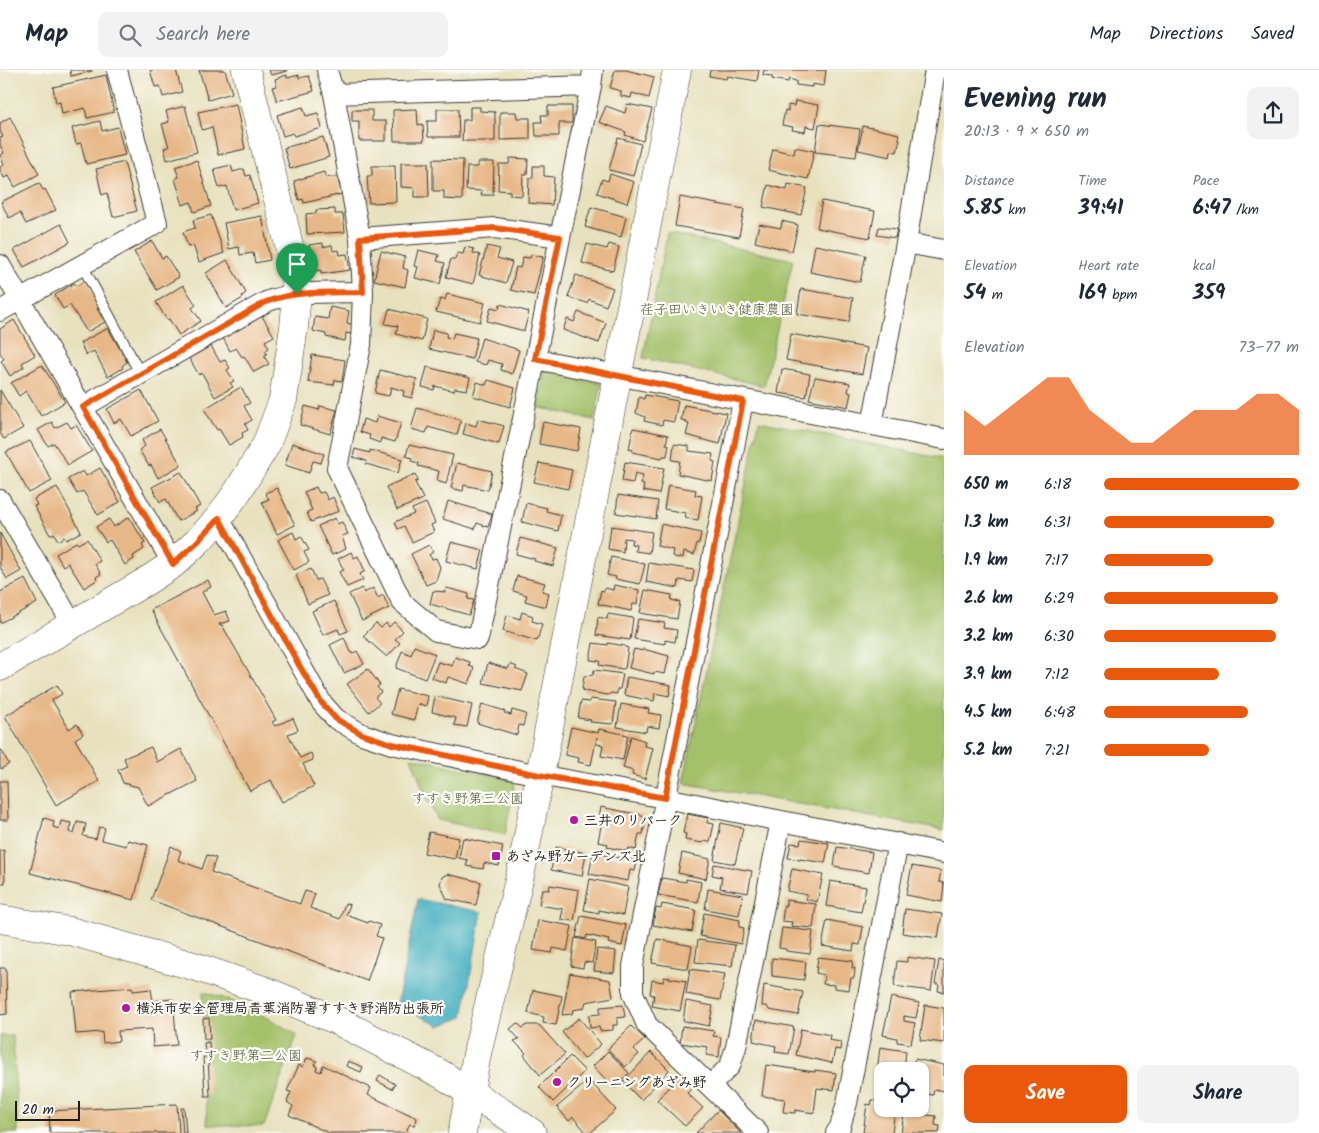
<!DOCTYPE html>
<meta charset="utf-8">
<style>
:root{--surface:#fff;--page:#f2f2f3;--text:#1f2937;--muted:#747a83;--line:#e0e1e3;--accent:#ea580c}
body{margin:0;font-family:Kalam,"Klee One",sans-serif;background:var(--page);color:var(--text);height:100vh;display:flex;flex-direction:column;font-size:19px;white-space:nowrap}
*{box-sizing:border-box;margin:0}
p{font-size:16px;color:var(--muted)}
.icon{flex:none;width:28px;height:28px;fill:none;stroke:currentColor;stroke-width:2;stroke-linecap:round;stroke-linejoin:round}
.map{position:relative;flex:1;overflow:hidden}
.side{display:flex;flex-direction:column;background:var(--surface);width:375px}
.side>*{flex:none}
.fabs{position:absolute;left:874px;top:992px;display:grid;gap:10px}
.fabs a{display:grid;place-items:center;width:55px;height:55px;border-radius:10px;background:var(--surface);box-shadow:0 1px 4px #0004;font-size:25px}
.scale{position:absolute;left:15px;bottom:12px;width:65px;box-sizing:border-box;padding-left:5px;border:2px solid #1c1c1c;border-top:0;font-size:14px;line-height:18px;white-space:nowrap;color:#1c1c1c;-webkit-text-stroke:4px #fdfcf7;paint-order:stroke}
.pin{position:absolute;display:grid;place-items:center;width:42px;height:42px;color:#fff;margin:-51px -21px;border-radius:50% 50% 50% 0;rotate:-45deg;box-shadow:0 0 5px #0007}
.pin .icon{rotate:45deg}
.round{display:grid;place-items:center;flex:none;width:52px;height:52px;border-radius:10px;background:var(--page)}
.summary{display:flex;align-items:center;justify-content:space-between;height:85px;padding:0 20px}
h1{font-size:28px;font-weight:700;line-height:38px}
.figures{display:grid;grid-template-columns:repeat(3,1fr);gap:8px;height:85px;padding:5px 20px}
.figures div{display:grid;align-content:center}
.figures b{font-size:21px;font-weight:700}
.figures small{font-size:14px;font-weight:400}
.figures p{font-size:14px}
.chart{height:140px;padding:10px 20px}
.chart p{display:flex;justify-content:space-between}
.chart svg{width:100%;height:90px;margin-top:5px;fill:var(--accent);opacity:.7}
.primary-button{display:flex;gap:10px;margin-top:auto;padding:10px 20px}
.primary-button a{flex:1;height:58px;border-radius:10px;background:var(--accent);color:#fff;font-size:20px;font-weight:700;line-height:58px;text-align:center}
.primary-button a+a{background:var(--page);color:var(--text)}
ul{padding:0 20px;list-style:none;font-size:16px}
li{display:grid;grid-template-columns:80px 60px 1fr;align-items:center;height:38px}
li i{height:12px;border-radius:6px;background:var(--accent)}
header{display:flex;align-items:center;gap:30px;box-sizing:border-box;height:70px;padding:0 25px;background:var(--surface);border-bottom:1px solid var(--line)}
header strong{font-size:24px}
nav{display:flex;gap:28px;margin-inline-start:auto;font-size:18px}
.search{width:350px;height:45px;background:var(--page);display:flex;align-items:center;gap:12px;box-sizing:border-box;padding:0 18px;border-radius:10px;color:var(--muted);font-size:19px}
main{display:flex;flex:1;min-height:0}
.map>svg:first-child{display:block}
</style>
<header>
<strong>Map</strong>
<div class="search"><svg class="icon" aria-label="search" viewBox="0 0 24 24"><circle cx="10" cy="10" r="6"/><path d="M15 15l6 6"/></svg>Search here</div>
<nav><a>Map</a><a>Directions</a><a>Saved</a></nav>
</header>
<main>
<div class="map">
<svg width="944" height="1063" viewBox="0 0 944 1063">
<rect width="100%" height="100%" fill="#fdfcf7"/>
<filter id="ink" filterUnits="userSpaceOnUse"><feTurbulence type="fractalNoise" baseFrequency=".02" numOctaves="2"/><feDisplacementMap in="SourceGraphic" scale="10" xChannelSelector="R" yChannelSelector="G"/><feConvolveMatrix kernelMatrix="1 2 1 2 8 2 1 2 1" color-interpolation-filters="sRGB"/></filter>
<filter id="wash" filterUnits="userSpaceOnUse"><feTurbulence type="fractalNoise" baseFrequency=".0096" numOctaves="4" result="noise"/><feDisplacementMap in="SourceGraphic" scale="20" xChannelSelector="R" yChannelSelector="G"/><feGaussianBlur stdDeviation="1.12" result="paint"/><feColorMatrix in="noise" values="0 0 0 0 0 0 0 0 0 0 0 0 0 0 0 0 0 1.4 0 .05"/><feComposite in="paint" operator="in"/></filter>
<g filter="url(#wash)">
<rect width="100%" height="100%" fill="#e7e1bd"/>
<path fill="#a3c169" stroke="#606e42" d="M667 163 793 190 764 316 643 288Z
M545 301 602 314 594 350 537 337Z
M759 351 944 389V760L683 713Z
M411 687 515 711 505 765 438 750 427 730Z
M203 922C238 930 267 947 297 965L264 1056 207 1055Z
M0 966H13L18 1063H0Z"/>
<path fill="#40adbe" stroke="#2e646d" d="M418 829 482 842 463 947 440 956 397 934Z"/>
<g id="blocks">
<path fill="#e7b887" d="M70 0H92V1L71 6Z
M150 0H176L182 22 163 27 160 16 155 17Z
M199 0H225L232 23 208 30Z
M269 0H287V1L271 5Z
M615 0H626L654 7 649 28 632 23 631 28 621 26V21L610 18Z
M710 0H759L757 11 727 6 726 9 709 6Z
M764 0H826L824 16 812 14V17L796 15V11L789 9 788 12 772 9V6L763 5Z
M106 5 114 42 87 48 85 38 62 44 60 32 56 33 53 17Z
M287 5V8L299 5V8L309 6 314 21 277 31 272 17 277 16 275 9Z
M795 31 819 35 815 58 806 56 805 62 792 60 793 57 782 55 785 40 788 41V35L794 36Z
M236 34 245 79 218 85 212 57 202 60 198 42Z
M627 34 652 39 643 71 625 65 626 62 599 52 606 36 625 43Z
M185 36 197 82 167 90 164 78 169 77 162 54 169 52 166 41Z
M548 36H572V53H559V66H536L535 52H542L541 45H548Z
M303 37 306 46 318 43 322 58 294 66 293 63 283 66 277 45Z
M470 37H480V41L495 42V71H462L463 50H470Z
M417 39 418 55 423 54 424 71H394L393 40Z
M437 39H458L459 67H428L427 51H437Z
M352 40H372V51H386V71H359V51H352Z
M500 42H516L517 48H530V69L500 70Z
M10 47 39 104 15 117 9 106 4 108 0 100V97L4 95 0 85 4 83 0 75V68L3 67 0 61V53Z
M100 51 102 61 118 57 125 85 86 94 81 73 76 74 72 58Z
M819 54 860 59 856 87 815 82Z
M863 56 899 64 898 68 900 69 897 82 891 81 890 87 858 80Z
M323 67 329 87 290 99 284 78Z
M618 68 641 74 633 106 609 100Z
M795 77 814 81 808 109 768 100 773 79 794 84Z
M510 88 528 89 527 105H523L522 126 510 125V121L498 120 499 94H509Z
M433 89 463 90 462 130 444 129V121H433Z
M197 90 211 136 194 142 191 132 183 135 175 109 179 107 175 97Z
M124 92 137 141 113 147 107 123 102 125 96 99Z
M478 92H494L493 125H481L482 121 466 120 467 97H478Z
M401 93H428L429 127H415V118L401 117Z
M231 95 233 102 244 99 246 106 250 105 258 133 233 140 227 116 219 118 214 99Z
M372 96H395L396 132 369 133 367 106H372Z
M533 96H544V106L554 107 552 135 528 133 529 108H533Z
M324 102 326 108 337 106 342 124 304 133 303 129 299 130 294 111Z
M610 104 634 112 627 133 597 123 602 109 608 111Z
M39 113 43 120 45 119 56 140 26 154 20 143 9 148 1 132Z
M788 114 807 118 801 145 763 137 768 115 787 120Z
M680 127 744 139 739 167 675 156Z
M822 131 875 141 870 168 817 158Z
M591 137 626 147 621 167 585 157Z
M335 139V144H343L345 162 307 164 306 144 316 143V140Z
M211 145 224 183 199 192 193 175 188 177 183 162 195 158 193 150Z
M262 146 270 190 255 193 253 183 240 185 239 177 229 179 224 153Z
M782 151 798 155 792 181 755 172 759 154 781 158Z
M61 154 70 172 24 197 14 180Z
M879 157 897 159 895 168 877 165Z
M152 171 162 188 166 186 179 207 157 220 134 182Z
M323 173V177L332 175 333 181 339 180 340 185 347 184 350 200 321 204V200L313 201 309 175Z
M587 174 607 179 609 174 619 177 613 201 582 193Z
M815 175 866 185 860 212 810 202Z
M487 176 500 179 497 188 512 192 506 213 479 205Z
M465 177 474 179 473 183 480 185 473 214 446 207 451 189H455L457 183 463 184Z
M418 180 439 185 437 191 445 193 440 214 415 208 418 197 414 196Z
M381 181 405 187 403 198 408 200 405 217 374 210Z
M531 185 543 187 534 225 511 220 516 197 520 198 523 187 530 188Z
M227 190 246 223 242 226 243 228 226 238 206 203Z
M576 205 613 218 606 236 589 229 587 233 568 227Z
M87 210 100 236 97 239 105 252 87 262 70 235 63 239 55 225 74 213 76 216Z
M183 215 196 235 192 238 201 251 179 265 169 249 167 250 156 232Z
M801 219 853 228 849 252 797 244Z
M447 224 485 233 480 252 436 242 440 229 445 230Z
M500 234 529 242 524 261 487 251 491 237 499 239Z
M330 237 349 241 347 253 353 255 351 264 346 263 345 271 326 267V264L313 261 315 247 328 249Z
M389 239 427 249 422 271 396 264 398 256 385 254Z
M578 242 606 253 599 273 563 260 567 249 574 252Z
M262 246 274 266 265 271 269 278 265 281 267 284 264 286 269 294 254 302 244 286 242 287 236 278 230 281 223 268Z
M14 250 35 285 22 293 24 297 10 306 1 291 4 289 0 283V259Z
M108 258 127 292 122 296 123 298 108 307 94 281 86 285 80 273Z
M433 260 447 263 446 267 452 269 454 263 477 268 472 289 429 279Z
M791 264 867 278 862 304 786 290Z
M482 268 519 280 512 304 501 300 502 294 488 290 486 295 475 292Z
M211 276 220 292 225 290 230 298 227 300 234 311 230 313 233 317 215 327 202 303 199 305 189 288Z
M312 285 345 290 342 311 335 310 334 315 308 312Z
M42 295 65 332 41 346 26 321 19 326 11 313Z
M427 297 470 308 467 320 455 318 454 321 435 316 434 320 422 317Z
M782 299 810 304 806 327 778 323Z
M380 300 417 309 412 328 403 326 404 321 391 317 389 326 375 323Z
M815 307 850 313 848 322 851 323 848 337 809 329Z
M488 310 515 318 510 337 473 326 477 312 486 315Z
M241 317 250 333 244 336 252 350 245 354 248 360 242 363 243 367 229 375 219 359 217 360 204 339Z
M0 320 23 358 4 369 0 363Z
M141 320 158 351 131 366 121 349 114 353 107 339Z
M645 325 678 331 674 352 663 350 662 355 644 351 645 347 636 343 639 327 644 329Z
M684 335 726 343 720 374 686 365 689 354 686 353V351L681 350Z
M305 336 319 340 320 336 337 340 330 364 300 355Z
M417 338 461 350 457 365 428 357 426 363 411 359Z
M377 346 401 353 395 372 381 368 380 373 369 369 370 365 360 362 363 349 375 353Z
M478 349 504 356 499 374 463 364 466 353 476 356Z
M52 352 55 358 67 352 71 358 76 355 92 381 68 395 54 373 48 376 38 360Z
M543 352 581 359 577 381 539 374Z
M633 358 668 365 666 374 669 375 667 386H663L662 388 632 382 633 380 629 379Z
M160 359 181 395 158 408 151 395 149 396 139 380 145 376 142 370Z
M30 371 52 411 29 423 6 382Z
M292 373 324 384 321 393 313 391 309 403 285 395Z
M674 374 689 376V381L713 384 712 391 715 392 712 411 678 404 680 391 672 390Z
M409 375 453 385 446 414 437 411 439 401 418 396 419 393 411 391 412 388 406 386Z
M355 379 370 383V380L402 389 398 403 366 394 367 391 353 387Z
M625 392 664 398 659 424 643 421 644 415 641 414 643 405 635 403 633 413 622 411Z
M457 393 492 401 488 420 464 415 463 421 451 418Z
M539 393 572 400 568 419 534 412Z
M100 398 120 432 98 445 83 421 77 424 68 409 83 401 86 406Z
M181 402 200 436 195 439 197 441 178 451 166 429 160 432 152 417Z
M415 404 418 411 415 412 423 429 397 440 386 417Z
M668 415 696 420 695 425 702 426 698 450 685 448 686 443 664 439Z
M57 417 81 462 66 470 64 467 58 471 54 463 50 465 34 436 37 435 34 429Z
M316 417 319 423 324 422 328 430 333 427 339 441 311 452 307 442 312 440 304 422Z
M277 418 295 455 277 464 262 432 269 429 265 423Z
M618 425 658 431 656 449 616 443Z
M448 431 492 444 488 457 477 453 475 459 443 449Z
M426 433 435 453 431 455 434 462 412 472 404 456 398 459 395 452 414 444 412 439Z
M526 433 547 438 546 441 561 445 558 461 522 452Z
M129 447 145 473 142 475 144 479 133 486 134 489 125 495 110 470 106 472 96 457 109 449 114 457Z
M335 448 337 454 342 452 348 464 342 466 346 479 332 485 318 456Z
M661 454 701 463 699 473H697L694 485 684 482 683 488 679 487 678 488 672 486 673 480 657 476Z
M611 456 652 462 649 483 635 481 636 475 631 474 632 469 624 468 623 482 608 479Z
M293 462 296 469 301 466 309 480 304 482 309 492 294 500 278 470Z
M0 463 21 501 7 509 0 497Z
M520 468 558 478 553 496 534 491 535 489 516 484Z
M87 469 100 491 95 494 101 504 96 507 97 510 84 518 68 493 63 496 56 484 76 472 78 474Z
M451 472 483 480 478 499 446 491Z
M429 475 433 482 429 485 432 489 436 488 440 497 436 511 426 515 411 484Z
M351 482 354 488 358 486 365 501 360 504 363 510 347 517 339 502 344 500 338 489Z
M611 487 645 494 640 514 615 509 616 507 607 505Z
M649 493 694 500 692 512 679 510 678 518 646 512Z
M311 499 316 510 320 509 328 525 308 534 296 505Z
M517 506 545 513 542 521 549 523 546 537 525 531 527 525 513 521Z
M25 509 37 533 0 553V522Z
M208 510 211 517 202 522 214 545 226 541 230 551 219 554 220 556 222 555 276 650 272 652 275 656 293 648 298 660 288 664 300 688 311 683 313 690 303 694 314 716 282 732 271 710 250 721 151 540Z
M614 515 639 520 637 534H633L631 541 598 534 601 520 604 521 605 518 613 520Z
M362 518 364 523 373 518 378 528 383 525 389 538 362 551 349 524Z
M447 518 469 524 468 529 474 530 469 545 430 534 433 521 446 522Z
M645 520 672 525 671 530 680 532 677 549 640 543Z
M334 531 348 561 340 564 338 559 323 565 312 541Z
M522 542 533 546 532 551 542 554 537 571 503 561 507 545 520 549Z
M608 544 633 548 630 570 596 565 598 547 607 549Z
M638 549 665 553 664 558 677 560 675 572 665 570V574L634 569Z
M394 552 403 561 395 569 400 573 387 587 363 566 376 553 381 558 386 553 389 557Z
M344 568 352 584 357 581 364 594 344 603 330 575Z
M593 573 608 575V573L625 576V577L628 578 625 598 623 599 599 595 600 591 590 590Z
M414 576 435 584 425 609 396 598 402 581 411 585Z
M634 579 643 581V579L669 586 665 604 654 602V604L629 598Z
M455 587 470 592 469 596 474 598 469 614 448 607 446 613 432 608 438 592 452 596Z
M488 593 508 599 510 594 517 597 515 599 528 604 522 621 483 613Z
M368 599 380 615 377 617 381 622 375 627 380 633 369 642 347 614Z
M594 600 623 604 620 619H617V624L611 623 608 625 583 621 584 619H582L584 606 593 605Z
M627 607 671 615 669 626 655 623 654 631 624 625Z
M57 615 62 624 52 630 69 659 77 654 83 664 75 669 99 711 56 735 5 646Z
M398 619 428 626 426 636 418 634 414 650 391 644Z
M435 626 472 635 467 657 454 655 456 648 432 642Z
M590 629 616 632 613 654 590 652 591 650 578 648 581 631 590 632Z
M482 634 505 641 504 643 511 645 512 640 526 644 523 656 519 655 517 665 477 653Z
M621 634 649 639 648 643 661 645 659 658 647 656 646 662 617 657Z
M571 657 598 663 599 659 628 665 623 690 601 686 603 675 596 674 597 667 591 695 578 692 579 688 565 685Z
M631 666 645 671 644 676 653 678 645 709 632 705 633 701 623 698Z
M151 677 157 692 181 679 197 711 148 736 138 717 123 713 118 700 127 696 124 688Z
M0 678 9 694 1 699 0 697Z
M0 711H7L8 750H0Z
M601 737 646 746 643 764H639L636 780 628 778 627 781 607 777 608 774 598 772 601 756 598 755Z
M687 744 708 748 707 753 714 754 710 772 704 771 703 773 685 770 686 764 683 763Z
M44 748 54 751 53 757 59 759 61 751 71 753 69 762 74 764 77 752 86 754 83 766 96 769 99 757 105 758 102 770 126 776 128 770 148 775 134 830 30 803Z
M721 753 743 758 735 794 714 790Z
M429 762 459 768 455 789 424 783Z
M463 768 503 776 499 796 484 793 483 799 466 796 468 790 459 788Z
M801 769 829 773 825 793 800 789V790L788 788 791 773 800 774Z
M171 776 181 781 178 790 202 799 207 785 216 788 211 802 300 834 305 821 315 824 310 838 340 849 345 833 350 835 346 845 368 853 369 851 380 855 376 866 382 868 367 911 151 830Z
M556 777 586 783 582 806 551 800Z
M837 777 872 782 869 803 840 798V797L834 796Z
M4 780 5 813H0V781Z
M593 783 637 791 635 801 630 800 628 811 589 804Z
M682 783 710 789 706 809 678 803Z
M714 794 752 801 748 823 720 818 722 807 712 805Z
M912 796 941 801 939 812 944 813 942 832 906 825Z
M792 799 823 805 817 832 806 829 807 825 787 821Z
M447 804 481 812 476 835 447 829 440 814 442 807Z
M662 808 686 812V809L701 812 698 832 658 825Z
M590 809 628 817 623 845 599 840V843L584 840Z
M830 811 866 817 861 842 826 836Z
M550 815 579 820 574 851 561 849 563 839 539 835 542 819 549 820Z
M708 819 743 825 739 845 705 839Z
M786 830 816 834 813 858 791 856 792 852 782 851 784 835 786 836Z
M662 834 696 840 692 862 653 855 656 838 661 839Z
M905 839 942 844 938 868 902 863Z
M704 843 740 850 739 857 744 858 741 874 700 866Z
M581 846 626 855 622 876 608 873 609 870 587 865 586 869 576 867Z
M538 850 572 856 567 881 553 878 552 883 533 880Z
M827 850 863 857 860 875 854 874 853 881 822 876Z
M782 858 813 861 810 884 786 881V879L779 878Z
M575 868 596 872 592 893 584 892 583 898 571 896Z
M657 869 692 876 688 899 652 893Z
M698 870 735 875 732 896 695 892Z
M597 879 616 881 614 903 594 901Z
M818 887 853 891 852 898H855L854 908H851L849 920 834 918V915L823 914 824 905 816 903Z
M907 887 935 891 931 921 894 916 897 891 907 892Z
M772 888 806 892 804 910 772 906Z
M939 890 944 891V922L938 921 939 914H935Z
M0 898H6L7 944 0 945Z
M690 899 725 904 720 930 686 924Z
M570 903 610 910 613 927 586 932 584 938 573 940 572 944 562 945Z
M664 907 686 911 680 941 652 936 654 925 650 924 652 910 663 912Z
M764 915 803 922 798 945 769 940 767 936H762Z
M132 917 133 921 151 919 153 931 173 929 177 975 153 977 152 959 118 961 119 971 103 973 102 962 76 964 72 922Z
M533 920 562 926 556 955 543 953 544 947 528 943Z
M891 927 919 933 916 948 904 946V951L915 953 911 974 897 972V968L883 965Z
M686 931 713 936 709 956 683 951Z
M623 935 625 947 617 948V955H613V960L600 961 599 957 590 958 589 945 600 944V937Z
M925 935 944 938V973L920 970Z
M209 948 210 969H204L203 949Z
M579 948 601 974 584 989 562 962Z
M756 950 794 957 789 984 775 982 776 976 753 971Z
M517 953 523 958 527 955H539L565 984 540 1005 524 985 526 983 514 971 519 969 510 959Z
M631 956 645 969 634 979 639 984 625 997 608 979Z
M682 956 714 961 713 966 721 967 719 987 706 985 708 977 680 973Z
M801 959 830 965 829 970 841 972 840 980 835 979 832 993 796 985Z
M209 972 210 984H205L204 973Z
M880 977 906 981 904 1001 877 1002Z
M608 981 629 1003 614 1018 593 996Z
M651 982 669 1000 641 1030 623 1012Z
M570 986 585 1001 553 1032 539 1017Z
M203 987H208L210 1026H205Z
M307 988 317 991 315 994 317 997 316 1000 321 1002 323 995 371 1018 368 1025 417 1048 415 1055 410 1054 407 1059 408 1063H329L289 1045 293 1036 287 1032 291 1022 287 1021 299 995 303 997Z
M915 989 944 995V1021L934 1019 933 1025 920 1023V1001H913Z
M348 991 363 997 361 1002 346 996Z
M766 995 815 1002V1000L836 1003 834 1020 817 1018 814 1043 795 1040V1043L783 1042 785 1029 762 1026Z
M380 1005 395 1014 392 1019 377 1011Z
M680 1005 693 1017 687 1023 703 1038 685 1056 657 1030Z
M589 1010 616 1040 590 1063H587L573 1047 569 1051 557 1037Z
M872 1030 882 1032V1039H895L892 1063H863L867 1034 871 1035Z
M177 1034 179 1063H50L49 1041Z
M181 1038H184L186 1063H183Z
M718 1040 741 1063H696Z
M904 1044 918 1046V1044L936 1046 935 1055 940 1056 939 1063H901Z"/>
</g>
</g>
<g filter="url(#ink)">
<use href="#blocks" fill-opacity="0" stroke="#3a3a34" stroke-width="1"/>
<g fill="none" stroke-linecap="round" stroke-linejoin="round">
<g stroke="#3a3a34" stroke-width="12">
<path id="lane" d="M82 195 141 305"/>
</g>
<g stroke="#3a3a34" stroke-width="22">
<path id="street" d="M327 0 334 24 360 168 363 222 361 275 337 398 402 532 436 561 478 569 591 16 593 0
M334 24 591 16
M360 168 495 158 560 167
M906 173 944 180
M0 195 173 494
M0 241 157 153 117 0
M535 289 944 369
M743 331 633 896V923L647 955 758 1063
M83 337 266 232C296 220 331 223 363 222
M872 355 906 173 935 0
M0 430 73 555
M219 448 321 632 336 649 362 664 392 674 539 705 665 728 944 783
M710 1016 730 996 736 977 781 751
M836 1063 840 1057 847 1033 898 773"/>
</g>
<g stroke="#3a3a34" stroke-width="29">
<path id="secondary" d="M0 597 145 512 173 494 197 472 219 448 238 421 266 375 283 330 294 257 297 224 293 193 284 154 246 0
M0 849 70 861 197 897 263 920 336 950 441 1004 509 1047 532 1063
M462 1063 478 979 522 797 677 0"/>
</g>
<use href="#lane" stroke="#fff" stroke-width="10"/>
<use href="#street" stroke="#fff" stroke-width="20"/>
<use href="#secondary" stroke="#fff" stroke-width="28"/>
</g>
</g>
<g fill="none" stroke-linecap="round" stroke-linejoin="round" filter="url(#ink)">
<g stroke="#fff" stroke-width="10">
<path id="route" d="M495 158 560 167 535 289 743 331 665 728 539 705 392 674 362 664 336 649 321 632 299 595 219 448 197 472 173 494 83 337 266 232C296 220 331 223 363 222L360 168Z"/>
</g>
<use href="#route" stroke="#ea580c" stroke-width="6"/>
</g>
<g fill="#b5179e" stroke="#fdfcf7" stroke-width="2">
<circle cx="574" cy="750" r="5"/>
<rect x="491" y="781" width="10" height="10" rx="2.5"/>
<circle cx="126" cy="938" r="5"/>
<circle cx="557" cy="1012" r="5"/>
</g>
<g text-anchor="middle" stroke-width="4.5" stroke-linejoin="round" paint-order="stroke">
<g font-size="14" fill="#525e3b" stroke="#fdfcf7">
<text x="717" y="244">荏子田いきいき健康農園</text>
<text x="468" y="733">すすき野第三公園</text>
<text x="246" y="990">すすき野第二公園</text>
</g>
<g font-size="14" font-weight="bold" fill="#1c1c1c" stroke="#fdfcf7" text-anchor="start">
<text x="584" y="755">三井のリパーク</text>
<text x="506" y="791">あざみ野ガーデンズ北</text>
<text x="136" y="943">横浜市安全管理局青葉消防署すすき野消防出張所</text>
<text x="567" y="1017">クリーニングあざみ野</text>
</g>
</g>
</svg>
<div class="fabs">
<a><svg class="icon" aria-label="locate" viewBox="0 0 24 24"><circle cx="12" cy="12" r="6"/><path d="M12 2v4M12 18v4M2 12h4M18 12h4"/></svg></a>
</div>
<div class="scale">20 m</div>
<div class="pin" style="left:297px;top:224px;background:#1e9e55"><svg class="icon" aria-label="arrive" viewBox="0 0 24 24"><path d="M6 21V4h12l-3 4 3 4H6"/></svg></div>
</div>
<section class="side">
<div class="summary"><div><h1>Evening run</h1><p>20:13 · 9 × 650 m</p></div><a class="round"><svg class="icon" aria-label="share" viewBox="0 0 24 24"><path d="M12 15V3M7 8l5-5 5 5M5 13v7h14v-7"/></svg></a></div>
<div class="figures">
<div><p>Distance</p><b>5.85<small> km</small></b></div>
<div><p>Time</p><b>39:41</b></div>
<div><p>Pace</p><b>6:47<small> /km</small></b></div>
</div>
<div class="figures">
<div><p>Elevation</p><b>54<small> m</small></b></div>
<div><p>Heart rate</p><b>169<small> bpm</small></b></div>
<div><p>kcal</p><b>359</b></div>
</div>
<div class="chart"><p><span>Elevation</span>73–77 m</p>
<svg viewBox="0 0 160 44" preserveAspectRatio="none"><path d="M0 44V22L10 30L20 22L30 14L40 6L50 6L60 22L70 30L80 38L90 38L100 30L110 22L120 22L130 22L140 14L150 14L160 22V44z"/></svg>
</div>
<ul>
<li><b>650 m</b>6:18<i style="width:100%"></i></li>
<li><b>1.3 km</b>6:31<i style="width:87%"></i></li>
<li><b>1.9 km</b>7:17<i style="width:56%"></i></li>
<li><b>2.6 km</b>6:29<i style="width:89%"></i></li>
<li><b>3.2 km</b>6:30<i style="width:88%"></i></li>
<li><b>3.9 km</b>7:12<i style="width:59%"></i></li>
<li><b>4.5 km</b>6:48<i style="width:74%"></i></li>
<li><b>5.2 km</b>7:21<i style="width:54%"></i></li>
</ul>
<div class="primary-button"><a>Save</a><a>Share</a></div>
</section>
</main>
